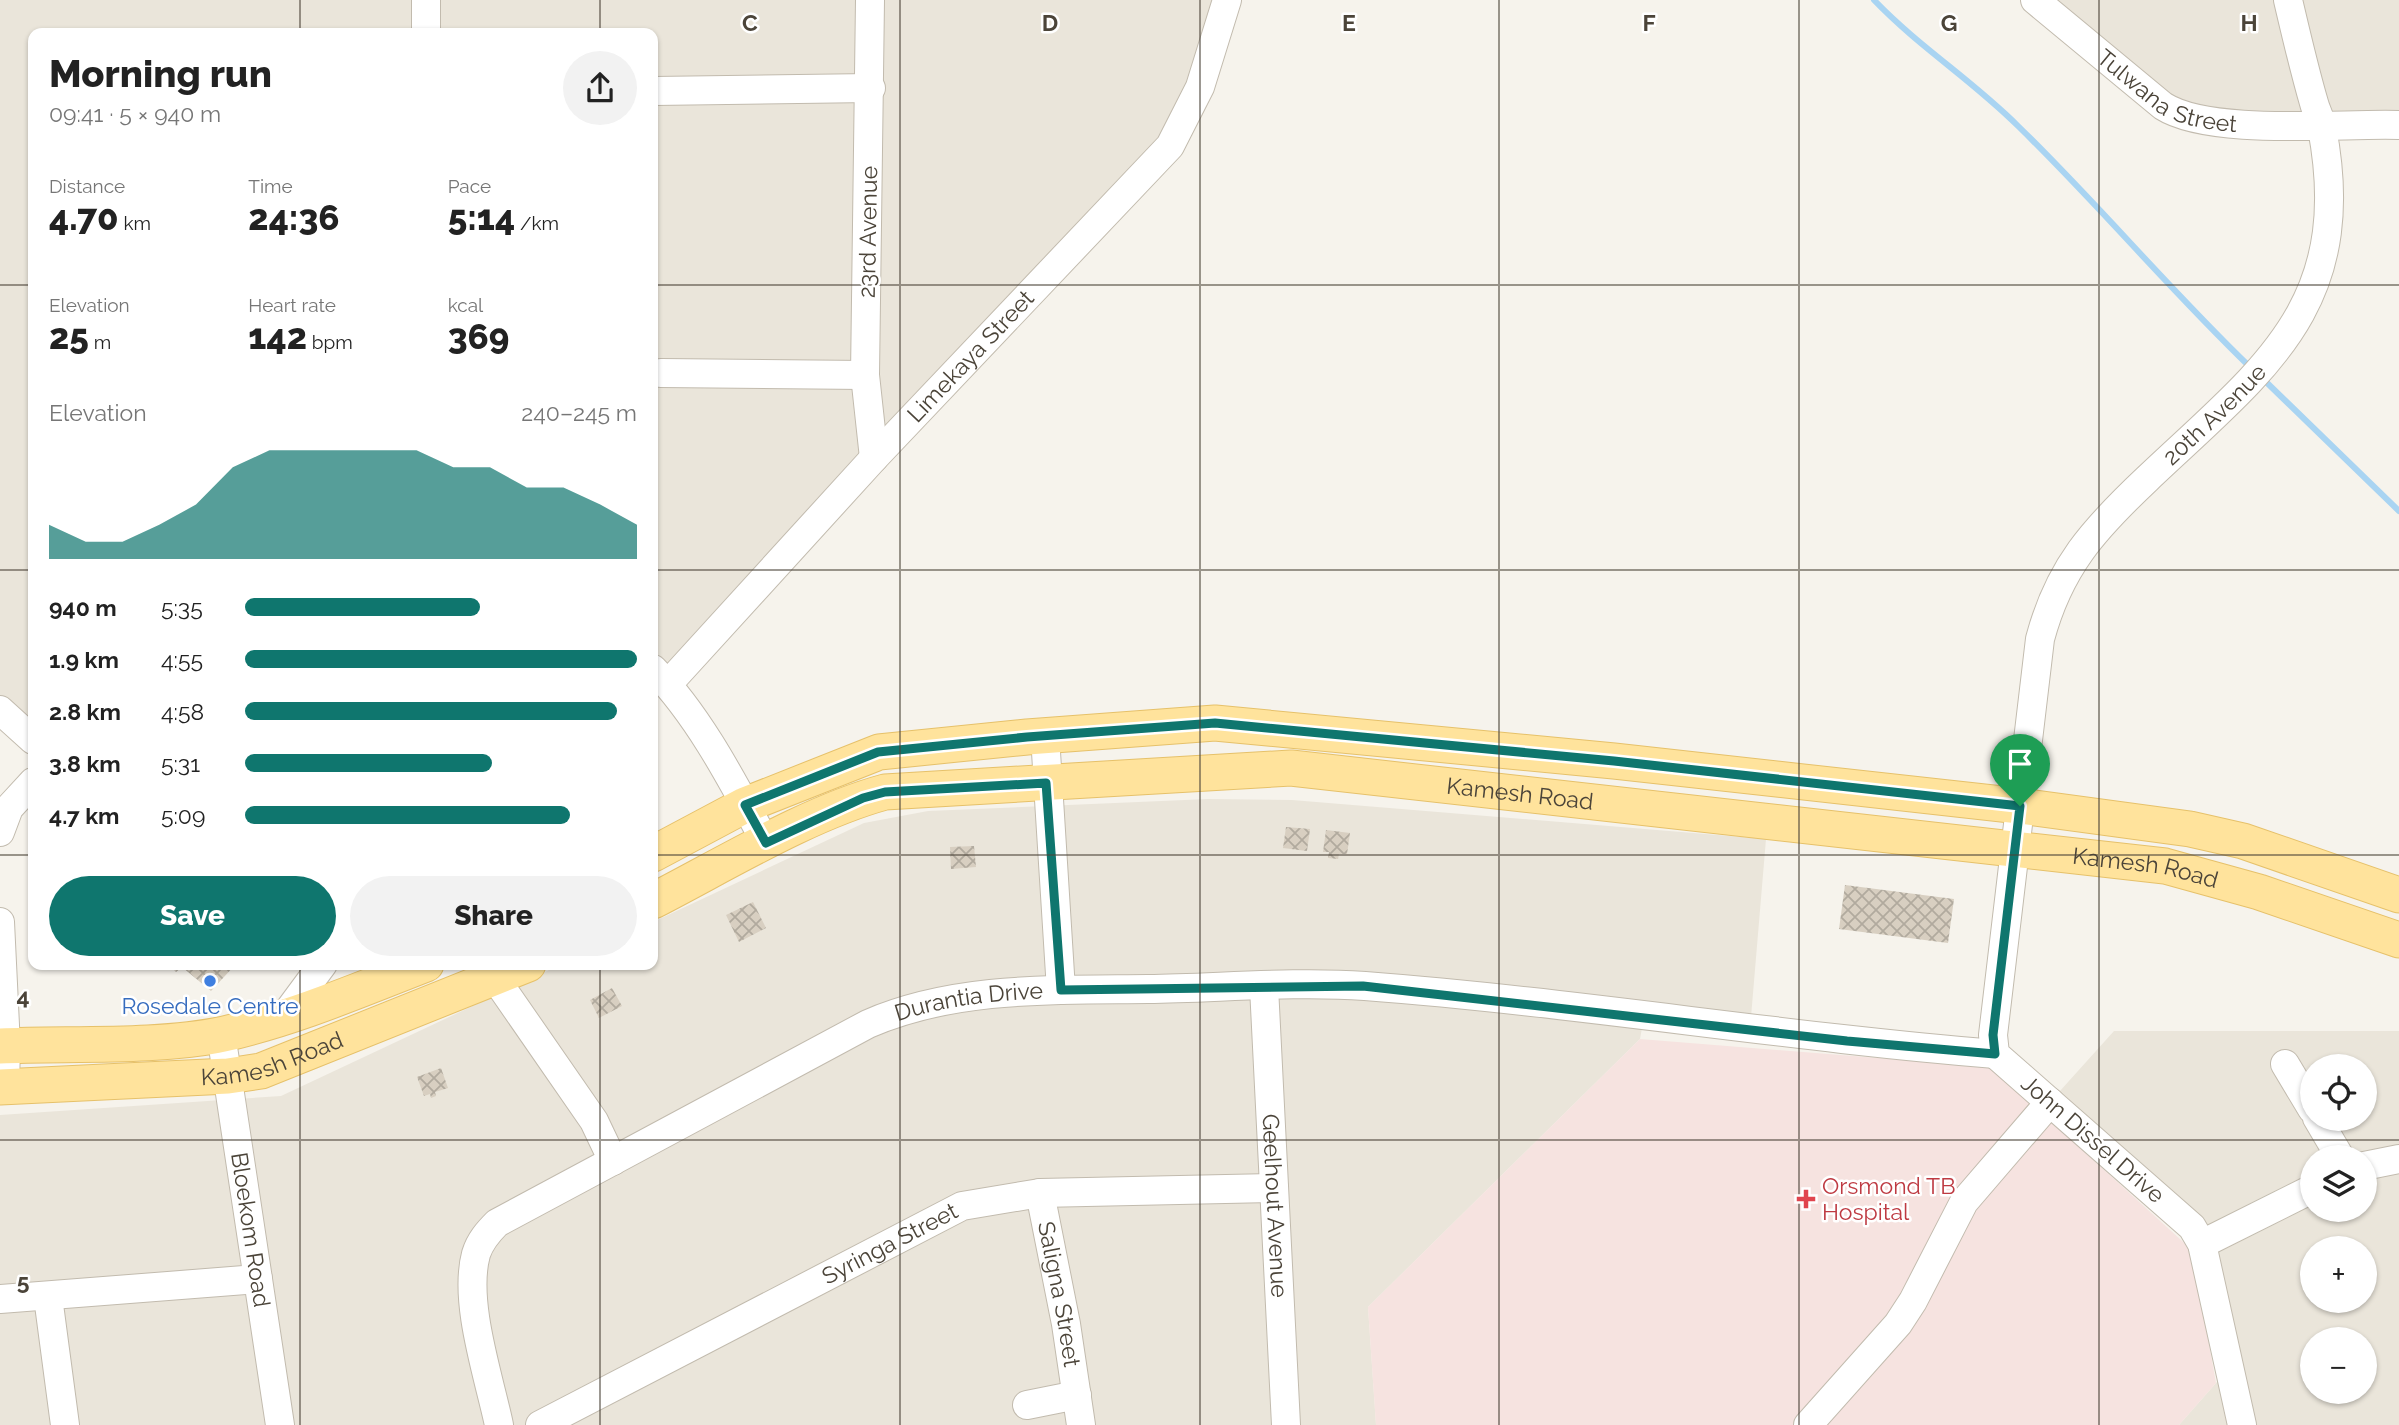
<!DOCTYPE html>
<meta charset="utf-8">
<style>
:root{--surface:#fff;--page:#f2f2f2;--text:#222;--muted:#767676;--accent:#0f766e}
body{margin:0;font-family:Raleway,sans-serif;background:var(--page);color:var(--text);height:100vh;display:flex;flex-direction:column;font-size:26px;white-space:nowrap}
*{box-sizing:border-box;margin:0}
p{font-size:23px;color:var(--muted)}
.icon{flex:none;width:38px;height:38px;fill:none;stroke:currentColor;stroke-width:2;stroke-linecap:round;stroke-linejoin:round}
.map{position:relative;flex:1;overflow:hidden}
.sheet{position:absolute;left:28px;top:28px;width:630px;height:942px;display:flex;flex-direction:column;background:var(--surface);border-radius:14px;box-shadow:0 2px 5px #0004}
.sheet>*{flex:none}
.controls{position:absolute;left:2300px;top:1054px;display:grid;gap:14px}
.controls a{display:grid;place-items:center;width:77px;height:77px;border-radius:50%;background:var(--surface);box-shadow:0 2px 5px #0004;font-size:35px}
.pin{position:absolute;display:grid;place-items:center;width:60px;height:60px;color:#fff;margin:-72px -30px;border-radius:50% 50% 50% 0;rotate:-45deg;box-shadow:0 0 7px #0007}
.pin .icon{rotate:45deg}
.round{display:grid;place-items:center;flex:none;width:74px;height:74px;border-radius:37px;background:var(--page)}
.overview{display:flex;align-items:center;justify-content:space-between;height:119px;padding:0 21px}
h1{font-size:38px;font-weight:800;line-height:52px}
.stats{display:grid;grid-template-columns:repeat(3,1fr);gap:10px;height:119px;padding:7px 21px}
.stats div{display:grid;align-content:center}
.stats b{font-size:35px;font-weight:800}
.stats small{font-size:19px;font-weight:400}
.stats p{font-size:19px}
.chart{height:196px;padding:14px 21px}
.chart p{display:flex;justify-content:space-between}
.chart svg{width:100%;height:126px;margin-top:7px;fill:var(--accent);opacity:.7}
.button{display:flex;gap:14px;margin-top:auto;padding:14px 21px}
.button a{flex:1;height:80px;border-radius:42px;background:var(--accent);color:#fff;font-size:28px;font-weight:800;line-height:80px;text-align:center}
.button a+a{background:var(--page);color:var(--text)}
ul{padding:0 21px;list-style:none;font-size:23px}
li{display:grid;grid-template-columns:112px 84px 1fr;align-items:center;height:52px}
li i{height:18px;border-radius:9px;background:var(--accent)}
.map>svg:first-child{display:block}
</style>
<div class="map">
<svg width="2399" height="1425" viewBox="0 0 2399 1425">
<defs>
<pattern id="building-cross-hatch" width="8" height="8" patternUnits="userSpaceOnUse" patternTransform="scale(1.75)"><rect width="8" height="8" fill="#d8cfc1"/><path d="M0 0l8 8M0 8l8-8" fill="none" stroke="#b1aa9e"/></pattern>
</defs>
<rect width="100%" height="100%" fill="#f6f3ec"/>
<path fill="#eae5da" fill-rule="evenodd" d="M0 0H1220L1170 146 668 684 653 669V33H33V752L0 720Z
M2035 0H2399V127L2188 118Z
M1208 799 1292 800 1766 839 1750 1029 1644 1017 1640 1039 1368 1307 1376 1425H0V1115L281 1096 562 964H653V922L864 823 928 811Z
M2114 1031H2399V1425H2179L2216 1383 2232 1370 2202 1244 2050 1102ZM2312 1066H2364V1118H2312ZM2312 1157H2364V1209H2312ZM2312 1248H2364V1300H2312ZM2312 1339H2364V1391H2312Z"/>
<path fill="#f6e3e0" d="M1640 1039 1991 1067 2192 1250 2216 1383 2179 1425H1376L1368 1307Z"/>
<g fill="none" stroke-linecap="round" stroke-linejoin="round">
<path stroke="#a9d4f2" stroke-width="6" d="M1874 0C1919 47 1972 80 2018 126 2098 204 2170 290 2250 367
M2261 377 2399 511"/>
</g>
<path fill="url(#building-cross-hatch)" d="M1286 827 1310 829 1307 851 1283 848Z
M1326 830 1350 833 1347 854H1339L1338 859 1328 858 1329 852H1323Z
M974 846 976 867 951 869 950 847Z
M1845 885 1954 899 1948 943 1839 929Z
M753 902 766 928 739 942 726 915Z
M168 964H236L211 991 182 967 176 972Z
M612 988 622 1006 599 1018 590 1000Z
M441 1068 448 1088 435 1092 436 1096 431 1098 430 1094 424 1096 417 1077Z"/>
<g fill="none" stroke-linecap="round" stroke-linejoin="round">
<g stroke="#c2bbae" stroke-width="30">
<g id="minor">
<path d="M426 0V33"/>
<path d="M870 0 865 375 874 458"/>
<path id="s1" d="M2035 0 2163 106C2210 136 2340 123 2399 125"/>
<path d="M654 91 871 88"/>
<path d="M661 373 865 375"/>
<path d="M653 669C700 717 734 784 766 843"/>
<path id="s2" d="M668 684 874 458 1170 146 1200 87 1227 0"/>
<path d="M0 710 33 740"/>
<path d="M1045 736 1061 990"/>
<path d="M0 832 9 808 33 782"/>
<path d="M0 922 6 1046 5 1086"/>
<path d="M495 978 594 1121 613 1161"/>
<path id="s3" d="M1264 987 1286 1425"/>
<path d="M283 1018 323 964"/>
<path id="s4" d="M221 1034 280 1425"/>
<path d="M2285 1064 2312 1109"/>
<path d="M2317 1118 2340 1157"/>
<path d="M2364 1166 2399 1159"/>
<path id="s5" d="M1040 1193 1066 1324 1081 1425"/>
<path d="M2202 1244 2312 1189"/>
<path d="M48 1297 65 1425"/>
<path d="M0 1299 258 1279"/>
<path d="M1027 1405 1077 1395"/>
<path id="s6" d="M499 1425C489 1377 463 1302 476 1254 480 1241 488 1232 497 1223L868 1024C955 986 1055 990 1148 989 1219 988 1295 981 1365 986 1576 1002 1785 1037 1995 1054"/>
<path id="s7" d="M540 1425 962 1206 1040 1193 1274 1188"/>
<path d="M1808 1425 1898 1324 1913 1301 1964 1202 2050 1102"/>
<path id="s8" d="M2242 1425 2202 1244 2192 1227 1995 1054 1993 1035 2040 639C2059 567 2094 529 2147 479 2263 369 2356 307 2322 128 2321 119 2316 111 2314 103 2304 69 2296 34 2288 0"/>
</g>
</g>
<g stroke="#e6c16a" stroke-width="37">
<g id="major">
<path d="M653 854 745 805 879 752 1027 737 1215 723 1614 761 2020 806 2190 829 2243 841 2399 895"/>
<path id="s9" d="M653 901C725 864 808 813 885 792L1291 768 2165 866 2259 892 2399 940"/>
<path d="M0 1046C69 1043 158 1048 224 1034 294 1018 359 990 426 964"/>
<path id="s10" d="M0 1087 228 1076 261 1071 528 964"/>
</g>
</g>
<use href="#minor" stroke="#fff" stroke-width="28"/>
<use href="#major" stroke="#ffe39c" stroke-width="35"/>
</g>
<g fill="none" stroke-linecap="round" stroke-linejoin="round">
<g stroke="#fff" stroke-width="14">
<path id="route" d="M1215 723 1614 761 2020 806 1993 1035 1995 1054 1847 1041 1363 986 1061 990 1046 783 885 792 863 798 766 843 745 805 878 752 1027 737Z"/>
</g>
<use href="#route" stroke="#0f766e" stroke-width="9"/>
</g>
<path fill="none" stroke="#4b4439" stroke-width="2" stroke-opacity="0.55" d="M300 0V33M600 0V33M900 0V1425M1200 0V1425M1499 0V1425M1799 0V1425M2099 0V1425M0 285H33M653 285H2399M0 570H33M653 570H2399M0 855H33M653 855H2399M300 964V1425M600 964V1425M0 1140H2399"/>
<circle fill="#3f7fe0" stroke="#fff" stroke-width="2.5" cx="210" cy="981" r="7"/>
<path fill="#e0444e" stroke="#fff" stroke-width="2.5" d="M1802.5 1188.5h7v7h7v7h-7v7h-7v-7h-7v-7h7z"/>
<g text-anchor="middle" stroke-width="5" stroke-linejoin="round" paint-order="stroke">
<g font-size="23" fill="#4b4439" stroke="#fff">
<text dy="8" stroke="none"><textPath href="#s1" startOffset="164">Tulwana Street</textPath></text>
<text transform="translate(868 232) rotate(-89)" y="8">23rd Avenue</text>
<text dy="8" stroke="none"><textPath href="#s2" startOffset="446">Limekaya Street</textPath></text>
<text dy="8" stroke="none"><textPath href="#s8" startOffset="1174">20th Avenue</textPath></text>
<text dy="8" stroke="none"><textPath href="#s9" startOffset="894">Kamesh Road</textPath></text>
<text dy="8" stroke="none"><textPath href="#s9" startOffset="1524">Kamesh Road</textPath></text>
<text dy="8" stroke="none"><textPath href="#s6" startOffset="737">Durantia Drive</textPath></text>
<text dy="8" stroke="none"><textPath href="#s10" startOffset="275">Kamesh Road</textPath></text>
<text transform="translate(2093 1139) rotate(41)" y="8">John Dissel Drive</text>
<text dy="8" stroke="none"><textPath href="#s3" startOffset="219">Geelhout Avenue</textPath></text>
<text dy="8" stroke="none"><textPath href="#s4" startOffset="198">Bloekom Road</textPath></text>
<text dy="8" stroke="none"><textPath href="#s7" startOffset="394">Syringa Street</textPath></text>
<text dy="8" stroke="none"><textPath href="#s5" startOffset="103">Saligna Street</textPath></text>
</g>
<g font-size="23" fill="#366cbe" stroke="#fff">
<text x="210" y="1014">Rosedale Centre</text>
</g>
<g font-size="23" fill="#be3a42" stroke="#fff" text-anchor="start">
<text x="1822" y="1194">Orsmond TB<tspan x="1822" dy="26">Hospital</tspan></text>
</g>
</g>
<g font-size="23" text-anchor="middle" font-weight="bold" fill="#4b4439" stroke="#fff" stroke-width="5" stroke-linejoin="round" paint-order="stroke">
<text x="750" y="31">C</text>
<text x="1050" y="31">D</text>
<text x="1349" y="31">E</text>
<text x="1649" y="31">F</text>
<text x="1949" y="31">G</text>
<text x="2249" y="31">H</text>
<text x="23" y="1005">4</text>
<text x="23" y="1290">5</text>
</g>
</svg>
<div class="controls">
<a><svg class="icon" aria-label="locate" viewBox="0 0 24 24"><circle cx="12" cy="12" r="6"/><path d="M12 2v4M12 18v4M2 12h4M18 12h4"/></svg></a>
<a><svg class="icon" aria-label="layers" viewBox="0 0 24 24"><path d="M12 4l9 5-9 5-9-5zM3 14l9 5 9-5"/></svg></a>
<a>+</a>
<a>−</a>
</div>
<div class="pin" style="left:2020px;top:806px;background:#1e9e55"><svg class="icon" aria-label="arrive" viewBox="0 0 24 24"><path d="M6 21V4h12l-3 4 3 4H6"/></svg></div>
<section class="sheet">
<div class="overview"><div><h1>Morning run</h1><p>09:41 · 5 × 940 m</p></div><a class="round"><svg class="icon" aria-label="share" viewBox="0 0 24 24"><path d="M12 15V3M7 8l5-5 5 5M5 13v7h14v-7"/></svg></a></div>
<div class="stats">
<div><p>Distance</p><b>4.70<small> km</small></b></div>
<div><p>Time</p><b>24:36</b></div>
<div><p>Pace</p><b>5:14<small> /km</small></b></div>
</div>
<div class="stats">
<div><p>Elevation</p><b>25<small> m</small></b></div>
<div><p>Heart rate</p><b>142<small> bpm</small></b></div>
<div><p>kcal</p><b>369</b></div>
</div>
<div class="chart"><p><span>Elevation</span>240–245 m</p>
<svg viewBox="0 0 160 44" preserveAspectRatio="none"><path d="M0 44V32L10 38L20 38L30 32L40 25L50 12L60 6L70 6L80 6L90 6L100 6L110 12L120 12L130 19L140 19L150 25L160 32V44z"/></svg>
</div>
<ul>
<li><b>940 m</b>5:35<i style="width:60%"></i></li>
<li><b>1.9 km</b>4:55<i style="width:100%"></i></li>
<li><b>2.8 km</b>4:58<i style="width:95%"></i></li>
<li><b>3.8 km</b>5:31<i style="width:63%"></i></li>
<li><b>4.7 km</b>5:09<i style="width:83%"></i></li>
</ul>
<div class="button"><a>Save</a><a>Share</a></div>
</section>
</div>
